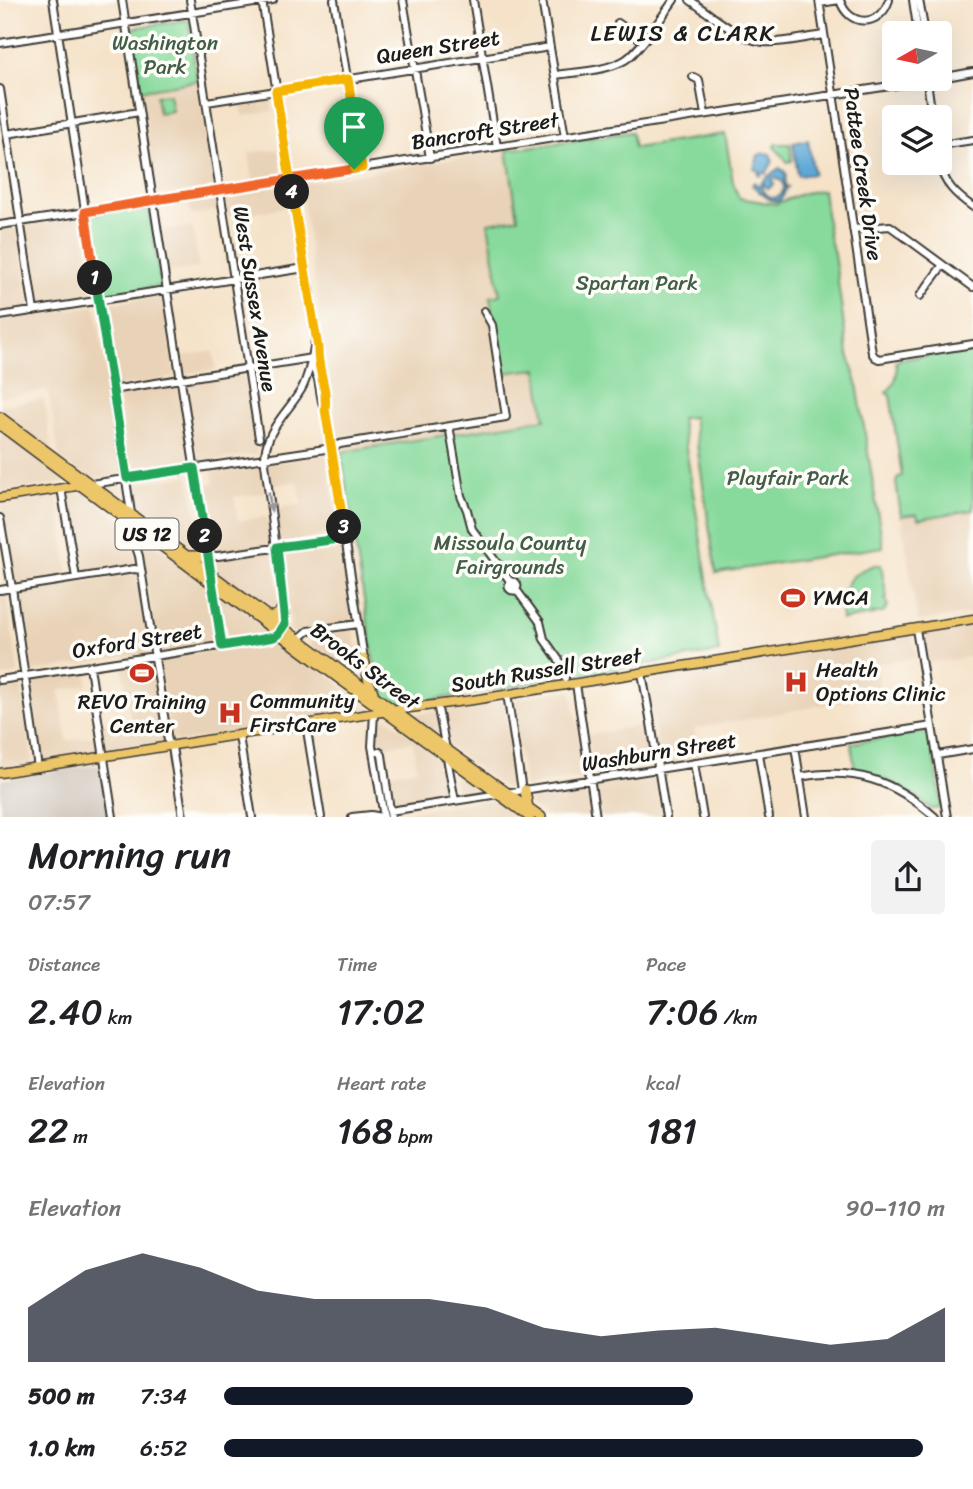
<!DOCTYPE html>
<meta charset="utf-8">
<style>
:root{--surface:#fff;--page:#f2f2f2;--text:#202124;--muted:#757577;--accent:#111827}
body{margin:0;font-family:Sriracha,sans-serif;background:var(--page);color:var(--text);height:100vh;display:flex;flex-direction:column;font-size:26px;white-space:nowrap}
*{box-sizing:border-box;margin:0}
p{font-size:23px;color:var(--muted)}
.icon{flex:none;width:38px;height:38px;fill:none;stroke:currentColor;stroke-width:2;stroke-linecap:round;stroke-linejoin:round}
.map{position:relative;height:817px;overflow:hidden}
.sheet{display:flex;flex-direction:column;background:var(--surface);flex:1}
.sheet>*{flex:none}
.needle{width:46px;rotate:261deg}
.tools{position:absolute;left:882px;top:21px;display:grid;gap:14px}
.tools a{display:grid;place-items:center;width:70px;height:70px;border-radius:7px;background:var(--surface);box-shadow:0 7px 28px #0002;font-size:35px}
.pin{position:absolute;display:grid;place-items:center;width:60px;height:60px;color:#fff;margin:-72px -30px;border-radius:50% 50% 50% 0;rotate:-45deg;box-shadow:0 0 7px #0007}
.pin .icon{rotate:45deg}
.km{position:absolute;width:35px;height:35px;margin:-18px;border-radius:50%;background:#222;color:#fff;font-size:19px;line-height:35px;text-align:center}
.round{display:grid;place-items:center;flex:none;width:74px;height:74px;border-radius:7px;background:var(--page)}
.overview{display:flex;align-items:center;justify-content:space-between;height:119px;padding:0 28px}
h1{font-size:38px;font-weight:600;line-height:52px}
.metrics{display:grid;grid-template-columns:repeat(3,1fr);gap:10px;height:119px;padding:7px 28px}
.metrics div{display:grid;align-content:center}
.metrics b{font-size:35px;font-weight:600}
.metrics small{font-size:19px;font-weight:400}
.metrics p{font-size:19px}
.chart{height:196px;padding:14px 28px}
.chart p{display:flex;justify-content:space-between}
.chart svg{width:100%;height:126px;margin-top:7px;fill:var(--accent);opacity:.7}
ul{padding:0 28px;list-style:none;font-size:23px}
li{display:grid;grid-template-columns:112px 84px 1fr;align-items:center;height:52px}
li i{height:18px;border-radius:9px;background:var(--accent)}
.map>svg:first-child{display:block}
</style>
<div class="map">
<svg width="973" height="817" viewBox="0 0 973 817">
<rect width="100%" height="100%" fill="#fdfcf7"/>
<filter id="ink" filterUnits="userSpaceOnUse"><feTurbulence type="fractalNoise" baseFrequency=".0143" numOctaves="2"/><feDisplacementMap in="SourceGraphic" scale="14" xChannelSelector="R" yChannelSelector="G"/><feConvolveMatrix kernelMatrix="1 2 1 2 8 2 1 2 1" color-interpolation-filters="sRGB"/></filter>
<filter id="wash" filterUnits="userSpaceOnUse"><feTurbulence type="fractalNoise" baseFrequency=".00686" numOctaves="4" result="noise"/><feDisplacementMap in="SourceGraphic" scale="28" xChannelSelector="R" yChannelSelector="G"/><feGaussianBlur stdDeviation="1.57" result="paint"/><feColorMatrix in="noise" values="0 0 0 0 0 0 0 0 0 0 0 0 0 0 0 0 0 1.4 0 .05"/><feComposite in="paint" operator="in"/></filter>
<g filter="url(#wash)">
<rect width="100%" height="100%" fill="#f5e2c8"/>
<path fill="#e9d3b8" d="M197 81 215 183 212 188 158 195 156 194 141 89 143 90Z
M266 96 271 99 273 111 243 116 240 100Z
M279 149 282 176 253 181 249 153Z
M507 150 517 217 488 223 500 295 490 298 502 373 537 369 545 419 341 452 300 184Z
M279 186 284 188 287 207 228 216 225 198 228 194Z
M213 196 217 199 219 210 191 215 189 201Z
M79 217 82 219 93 298 37 306 24 226Z
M16 227 30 308 0 313V229Z
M193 227 199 268 168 272 162 231Z
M162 296 163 298 175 375 174 377 118 387 115 386 114 384 102 305 104 302H107L108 304Z
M92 306 96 308 122 475 90 479 60 459 48 390 0 397V321Z
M213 351 216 370 185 374 181 356Z
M239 375 245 377 257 454 199 462 196 458 185 387 186 384Z
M173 385 178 388 189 459 188 463 131 473 130 471 118 395 120 393Z
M44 399 52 452 0 413V405Z
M0 429 66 479V482L0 493Z
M321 455H325L327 457 338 533 281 544 279 543 273 509 302 504 298 481 270 486 266 462 273 463Z
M254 465 260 466 264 493 234 497 238 521 267 516 272 543 268 546 214 555 209 551 200 485 214 483 212 472Z
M189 476 203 551 202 553 191 555 137 515 133 489 135 483Z
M124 485 128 508 100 488Z
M83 492 129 526 135 560V563L133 565 79 574 66 497 68 495Z
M55 495 57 496 68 575 66 576 16 584 13 581 1 505Z
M973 510V613L918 621 901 516 918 514 919 519Z
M149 540 208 585 216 644 159 653 141 550 142 544 144 541Z
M337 542 341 545 352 619 349 623 299 635 290 630 291 621 281 552Z
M269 551 273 553 274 555 279 608 271 614 214 573 213 566 216 560Z
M135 574 137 575 149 649 147 653 29 672 26 669 15 597 18 592Z
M0 594H5L7 597 18 671 16 674 0 677Z
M222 594 267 628 268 633 265 636 226 641 218 596V595Z
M970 626 973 657 926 663 922 638 923 634Z
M347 631 354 632 360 673 358 675H353L311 645V639L313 637Z
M910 635 913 638 916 657 876 664 880 688 845 695V701L694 729 699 758 663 764 660 763 647 682 651 677Z
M279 641 298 654H301L371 710 178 742 170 736 159 664 161 658Z
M150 662 153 664 165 741 163 743 109 751 105 748 101 723 130 718 122 666Z
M83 672 87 676 88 685 59 691 67 741 95 736 97 753 95 754 44 762 41 761 30 682 32 680Z
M16 683 21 686 32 760 30 764 0 768V686Z
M570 690 572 694 585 777 533 785 527 787 525 785 511 701 513 699Z
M503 701 517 783 515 787 506 789 407 716Z
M388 719 445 760 450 795 448 799 393 807 385 774 417 769 413 742 383 746 382 749 375 750 376 724 378 721Z
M647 725 651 765 600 775 594 773 587 735Z
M453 769H457L486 792 457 796Z
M652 773 655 774 662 817H601L597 783Z
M585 783 587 785 592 817H547L531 806 529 794 531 792Z
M497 798 523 817H393L398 814Z"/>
<path fill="#ccc2b9" d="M94 765 98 766 102 771 109 817H0V780Z"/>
<path fill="#88da9c" stroke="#527b5c" stroke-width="2" d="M186 20 189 22 197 81 143 90 141 89 132 30 133 28Z
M169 94 172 111 159 113 156 96Z
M631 132 634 148 725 134 733 182 739 198 775 204 804 193 823 190 829 236 834 254 848 354 857 383 883 547 716 573 693 417 681 418 719 652 395 706 381 696 378 689 341 452 545 419 537 369 502 373 490 297 500 295 488 223 518 218 507 150Z
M776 144H790L792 161 787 162 781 154 774 147Z
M149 206 161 286 103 295 91 217 93 214Z
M973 348V510L918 519 917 514 901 516 896 482 898 477 902 476 890 395 887 394 886 392C897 385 898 374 896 362L898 360Z
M875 565H881L887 598 885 599 888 606 883 613H873V615L842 620C840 591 845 574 875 565Z
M927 732 930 734 941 801 939 808 931 809C905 787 888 778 855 771L851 743Z"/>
<path fill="#5da7d5" stroke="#3c6278" stroke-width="2" fill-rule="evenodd" d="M808 140 814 174 798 176 793 143Z
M764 153 770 154 773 161 766 174 762 172 760 176 758 175 759 171 754 169 758 155Z
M780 168 786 173 785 185 788 187 786 188C780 214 763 195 752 185L754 182 758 186C762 182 776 169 780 168ZM774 178 782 181 784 188 781 195 774 198C767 197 763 194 762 187L764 184 768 189 774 184 771 179Z"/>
</g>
<g filter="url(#ink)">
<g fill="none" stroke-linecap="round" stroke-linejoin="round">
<g stroke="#3d3a36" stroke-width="10">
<path id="minor" d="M53 0 131 513
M122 0 222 646
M190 0 259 438
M262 0 318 348C317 369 328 388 325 409
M334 0 362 168
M403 0 430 158
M473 0 497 147
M542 0 565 137
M690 0C710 14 738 39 763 42 783 44 805 37 824 35
M819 0 872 353 875 357 879 359 973 344
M840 0C848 27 880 28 889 0
M913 0 918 33
M919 0 925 33
M820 3 840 0
M618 23 643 41
M0 43 273 0
M555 75C576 72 607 71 625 60 640 51 662 16 674 0
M693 77 699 80 705 114
M940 78 973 72
M929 79 928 88 932 117
M0 89 34 311
M207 102 550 47
M7 134 139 112
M940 145 973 140
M939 163C944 184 956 195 973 207
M0 225 146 203 161 199 935 79
M853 229 890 226 973 287
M920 296 942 266
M0 316 305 268
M315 341 312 358V365L318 379 322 402 325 409 364 659
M112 390 312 358
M450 431 461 496 467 510 472 529 540 622 544 639 561 663 565 678
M91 484 332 448 340 444 506 417 492 325 484 311
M61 488 76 578
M0 518 12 588 38 768
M139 528 135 532V544L139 556 168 741 172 747 183 817
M208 556H218L346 538
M508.5 586a4.5 4.5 0 1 1 9 0a4.5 4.5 0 1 1-9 0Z
M0 590 134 569 141 570
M916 629 947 817
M297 637H301L308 631 358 624
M90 667 113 817
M642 673 651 723 666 817
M0 680 271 638C280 635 285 626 285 617L265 464C263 431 286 415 301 390 307 380 309 369 312 358
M576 684 596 817
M507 694 522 790
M437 704 446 749
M374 714 372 746 384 817
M306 724 321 817
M239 736 252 817
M795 747 806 817
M373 752H380L382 755 391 817
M759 754 769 817
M938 755 973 749
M447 758 455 801
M694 763 703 817
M800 777C855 767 893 780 935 817
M390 811 932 726
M352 817 371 815 382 817"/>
</g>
<g stroke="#3d3a36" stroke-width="11">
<path id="major" d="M0 498 83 485
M0 773 394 710 473 700 973 619"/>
</g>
<g stroke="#3d3a36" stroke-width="12">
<path id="highway" d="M0 417 446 749 541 817
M0 425 337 677 530 817
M190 556H208
M268 616C278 617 282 612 283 603
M364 659 369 682 373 692
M525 790 528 808"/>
</g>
<use href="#minor" stroke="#fff" stroke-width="6"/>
<use href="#major" stroke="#ecc669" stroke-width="8"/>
<use href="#highway" stroke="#ecc669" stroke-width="9"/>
</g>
<defs><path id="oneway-solid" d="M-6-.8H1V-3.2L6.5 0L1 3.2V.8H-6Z" transform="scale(1.75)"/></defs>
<use fill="#999" href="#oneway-solid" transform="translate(270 502) rotate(82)"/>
</g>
<g fill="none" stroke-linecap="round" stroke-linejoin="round" filter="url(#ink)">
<g stroke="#fff" stroke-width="14">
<path id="split-1" d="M95 278 85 212 161 199 354 169"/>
</g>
<g stroke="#fff" stroke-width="14">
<path id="split-2" d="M95 278 127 478 194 468 205 536"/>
</g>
<g stroke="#fff" stroke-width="14">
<path id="split-3" d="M205 536 222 646 274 637 278 634 285 624 277 547 346 538 344 527"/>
</g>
<g stroke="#fff" stroke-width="14">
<path id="split-4" d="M292 192 318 348C317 369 328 388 325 409L344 527"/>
</g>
<g stroke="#fff" stroke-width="14">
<path id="split-5" d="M292 192 276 91 348 79 362 168 354 169"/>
</g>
<use href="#split-1" stroke="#f0652b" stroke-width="9"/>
<use href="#split-2" stroke="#22a559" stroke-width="9"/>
<use href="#split-3" stroke="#22a559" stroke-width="9"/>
<use href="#split-4" stroke="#f5b400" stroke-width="9"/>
<use href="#split-5" stroke="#f5b400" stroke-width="9"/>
</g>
<defs>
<g id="stadium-bare" transform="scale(1.89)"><path d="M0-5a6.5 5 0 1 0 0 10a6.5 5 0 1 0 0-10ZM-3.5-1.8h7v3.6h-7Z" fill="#c8321e" stroke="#fdfcf7" stroke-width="2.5" paint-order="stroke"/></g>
<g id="hospital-bare" transform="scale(1.89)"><path d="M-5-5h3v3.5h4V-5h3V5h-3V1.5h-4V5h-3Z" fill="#c8321e" stroke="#fdfcf7" stroke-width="2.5" paint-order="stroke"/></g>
</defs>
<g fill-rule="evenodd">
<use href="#stadium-bare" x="793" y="598"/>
<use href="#stadium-bare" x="142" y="673"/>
<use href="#hospital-bare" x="796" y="682"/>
<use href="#hospital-bare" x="230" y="713"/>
</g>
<g text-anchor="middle" stroke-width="7" stroke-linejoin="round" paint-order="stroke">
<rect fill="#fdfcf7" stroke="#605f5e" stroke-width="2" x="115.5" y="518.5" width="63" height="31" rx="5"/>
<g font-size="19" font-weight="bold" fill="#1c1c1c">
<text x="147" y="541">US 12</text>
</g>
<g font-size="21" fill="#425e49" stroke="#fdfcf7">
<text x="165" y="50">Washington<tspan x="165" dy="24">Park</tspan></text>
<text x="637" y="290">Spartan Park</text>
<text x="788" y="485">Playfair Park</text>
<text x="510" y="550">Missoula County<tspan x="510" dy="24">Fairgrounds</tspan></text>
</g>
<g font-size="21" fill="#1c1c1c" stroke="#fdfcf7">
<text transform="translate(438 47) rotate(-9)" y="7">Queen Street</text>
<text transform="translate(485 131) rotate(-9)" y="7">Bancroft Street</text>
<text transform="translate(863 174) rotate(82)" y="7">Pattee Creek Drive</text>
<text transform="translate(255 299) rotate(81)" y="7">West Sussex Avenue</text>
<text transform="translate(137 641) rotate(-9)" y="7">Oxford Street</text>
<text transform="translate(365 666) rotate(37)" y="7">Brooks Street</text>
<text transform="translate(546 670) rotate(-9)" y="7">South Russell Street</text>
<text transform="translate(659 752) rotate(-9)" y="7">Washburn Street</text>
</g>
<g font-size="21" fill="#1c1c1c" stroke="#fdfcf7" text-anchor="start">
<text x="813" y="605">YMCA</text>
<text x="816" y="677">Health<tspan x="816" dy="24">Options Clinic</tspan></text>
<text x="250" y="708">Community<tspan x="250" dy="24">FirstCare</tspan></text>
<text x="142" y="709" text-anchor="middle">REVO Training<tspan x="142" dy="24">Center</tspan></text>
</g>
<g font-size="23" letter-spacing="2" fill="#1c1c1c" stroke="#fdfcf7">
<text x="683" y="41">LEWIS &amp; CLARK</text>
</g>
</g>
</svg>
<div class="tools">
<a><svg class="needle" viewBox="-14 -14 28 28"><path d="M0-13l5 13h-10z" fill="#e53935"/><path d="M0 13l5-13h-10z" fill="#757577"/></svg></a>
<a><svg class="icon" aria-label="layers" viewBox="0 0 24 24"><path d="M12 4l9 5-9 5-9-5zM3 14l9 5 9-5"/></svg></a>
</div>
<div class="pin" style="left:354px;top:169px;background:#1e9e55"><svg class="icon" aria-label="arrive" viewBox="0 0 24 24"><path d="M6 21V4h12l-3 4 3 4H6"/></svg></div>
<b class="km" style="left:95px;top:278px">1</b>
<b class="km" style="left:205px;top:536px">2</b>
<b class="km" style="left:344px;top:527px">3</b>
<b class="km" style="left:292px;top:192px">4</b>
</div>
<section class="sheet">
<div class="overview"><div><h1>Morning run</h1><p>07:57</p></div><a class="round"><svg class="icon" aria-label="share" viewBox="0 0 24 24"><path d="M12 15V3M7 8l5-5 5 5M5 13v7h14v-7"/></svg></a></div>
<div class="metrics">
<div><p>Distance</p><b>2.40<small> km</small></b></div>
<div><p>Time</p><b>17:02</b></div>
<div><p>Pace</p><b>7:06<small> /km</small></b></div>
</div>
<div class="metrics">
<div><p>Elevation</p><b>22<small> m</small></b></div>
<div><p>Heart rate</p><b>168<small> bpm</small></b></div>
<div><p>kcal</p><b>181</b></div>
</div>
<div class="chart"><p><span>Elevation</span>90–110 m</p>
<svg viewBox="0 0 160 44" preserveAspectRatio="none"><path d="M0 44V25L10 12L20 6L30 11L40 19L50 22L60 22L70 22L80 25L90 32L100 35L110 33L120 32L130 35L140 38L150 36L160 25V44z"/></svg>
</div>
<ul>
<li><b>500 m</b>7:34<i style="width:65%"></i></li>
<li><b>1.0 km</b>6:52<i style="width:97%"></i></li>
</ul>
</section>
